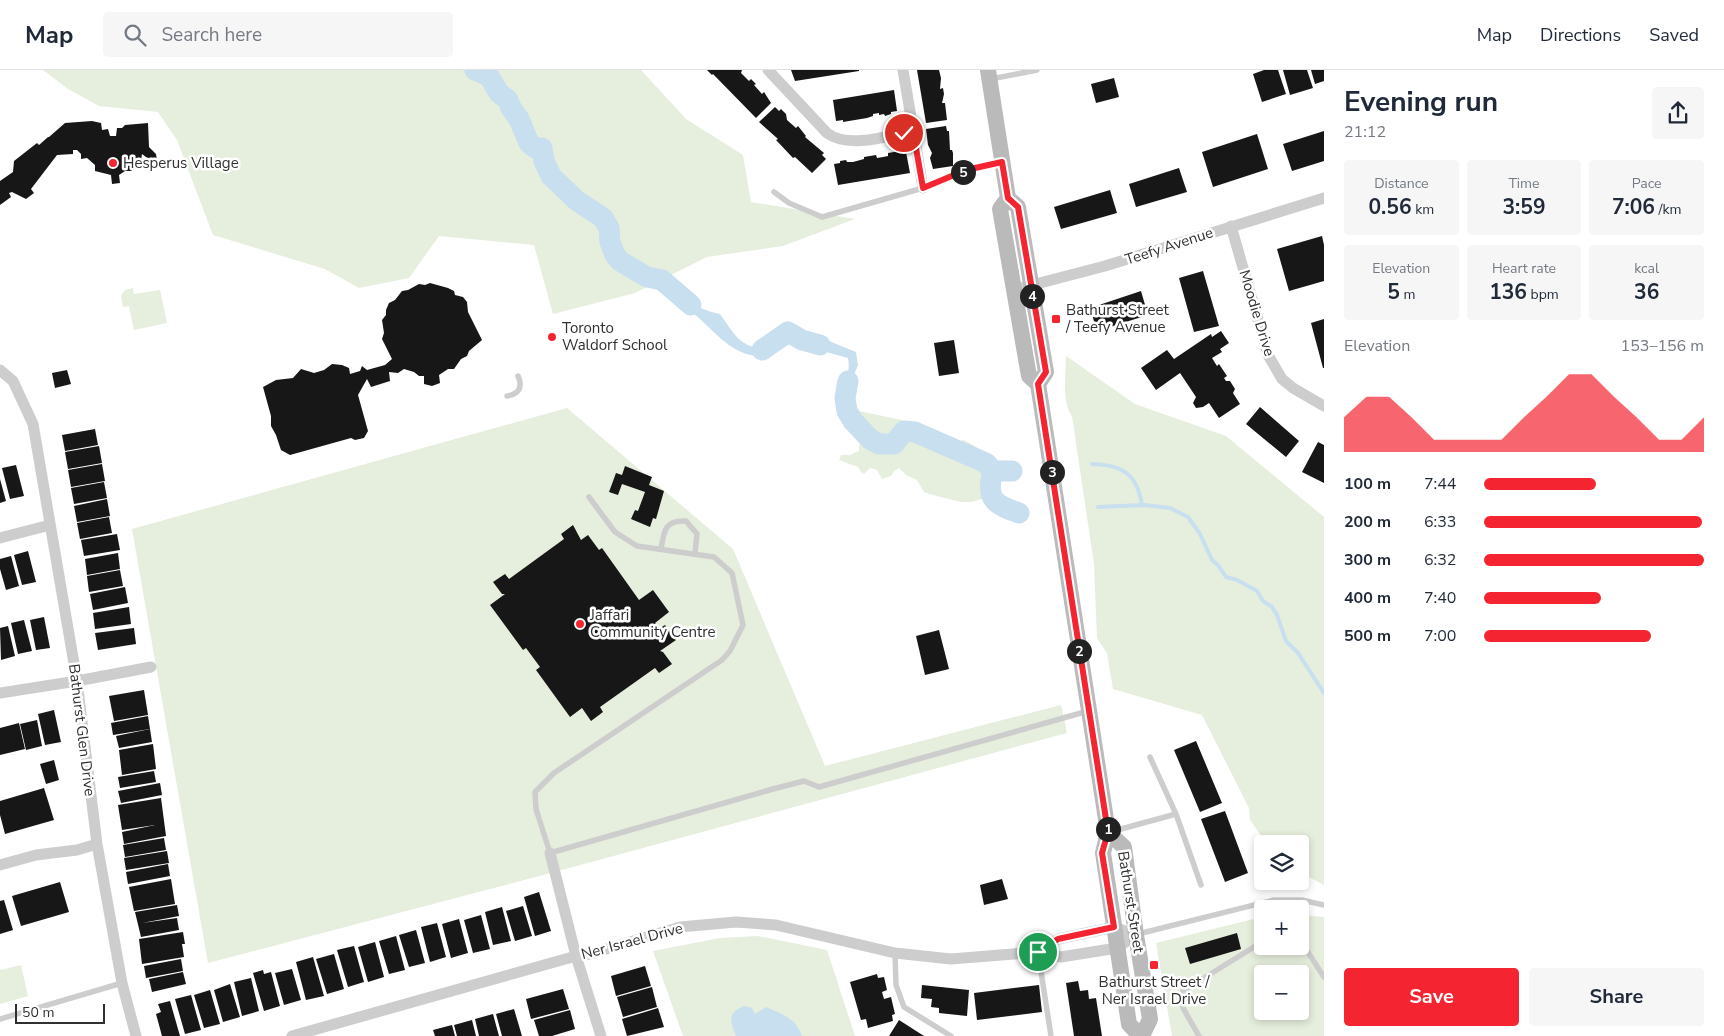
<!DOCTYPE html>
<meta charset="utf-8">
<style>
:root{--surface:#fff;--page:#f6f6f7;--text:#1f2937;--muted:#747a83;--line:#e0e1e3;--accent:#f42531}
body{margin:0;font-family:"Nunito Sans",sans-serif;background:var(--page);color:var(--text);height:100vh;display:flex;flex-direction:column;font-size:19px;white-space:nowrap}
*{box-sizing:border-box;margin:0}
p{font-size:16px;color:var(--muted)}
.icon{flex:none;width:28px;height:28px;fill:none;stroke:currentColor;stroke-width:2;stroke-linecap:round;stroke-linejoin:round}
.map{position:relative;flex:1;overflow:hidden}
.panel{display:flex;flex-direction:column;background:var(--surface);width:400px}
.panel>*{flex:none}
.tools{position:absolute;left:1254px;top:765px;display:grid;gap:10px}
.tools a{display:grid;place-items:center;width:55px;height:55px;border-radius:5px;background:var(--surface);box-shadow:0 2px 8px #0003;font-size:25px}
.scale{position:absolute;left:15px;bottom:12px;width:90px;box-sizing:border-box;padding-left:5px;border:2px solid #303030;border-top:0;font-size:14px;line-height:18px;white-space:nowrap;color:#303030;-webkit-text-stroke:4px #fff;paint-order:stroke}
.pin{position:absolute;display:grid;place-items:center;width:42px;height:42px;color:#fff;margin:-21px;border:2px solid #fff;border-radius:50%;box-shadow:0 1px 5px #0007}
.km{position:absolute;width:25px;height:25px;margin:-12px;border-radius:50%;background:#222;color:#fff;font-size:14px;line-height:25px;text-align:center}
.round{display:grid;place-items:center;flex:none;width:52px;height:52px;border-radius:5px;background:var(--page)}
.headline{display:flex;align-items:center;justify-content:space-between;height:85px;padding:0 20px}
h1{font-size:28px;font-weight:700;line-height:38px}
.figures{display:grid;grid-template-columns:repeat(3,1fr);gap:8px;height:85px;padding:5px 20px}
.figures div{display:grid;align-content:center;border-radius:5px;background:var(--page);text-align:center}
.figures b{font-size:21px;font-weight:700}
.figures small{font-size:14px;font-weight:400}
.figures p{font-size:14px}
.chart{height:140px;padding:10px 20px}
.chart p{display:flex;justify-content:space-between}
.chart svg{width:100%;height:90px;margin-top:5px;fill:var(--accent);opacity:.7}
.primary-button{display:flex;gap:10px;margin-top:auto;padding:10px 20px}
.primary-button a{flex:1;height:58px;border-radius:5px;background:var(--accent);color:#fff;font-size:20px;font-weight:700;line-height:58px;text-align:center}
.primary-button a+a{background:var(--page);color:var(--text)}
ul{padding:0 20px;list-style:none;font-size:16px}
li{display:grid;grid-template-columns:80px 60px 1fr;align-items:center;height:38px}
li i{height:12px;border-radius:6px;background:var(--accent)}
header{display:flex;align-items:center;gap:30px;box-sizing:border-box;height:70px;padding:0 25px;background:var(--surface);border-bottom:1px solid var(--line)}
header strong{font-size:24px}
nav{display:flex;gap:28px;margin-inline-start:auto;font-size:18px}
.search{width:350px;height:45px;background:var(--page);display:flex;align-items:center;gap:12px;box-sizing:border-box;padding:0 18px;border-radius:5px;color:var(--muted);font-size:19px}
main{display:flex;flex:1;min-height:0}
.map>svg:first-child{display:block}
</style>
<header>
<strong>Map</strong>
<div class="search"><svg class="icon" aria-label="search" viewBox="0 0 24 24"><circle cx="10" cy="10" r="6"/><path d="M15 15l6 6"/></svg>Search here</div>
<nav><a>Map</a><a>Directions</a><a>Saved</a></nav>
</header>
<main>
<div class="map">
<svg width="1324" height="966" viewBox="0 0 1324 966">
<rect width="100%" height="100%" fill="#fff"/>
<path fill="#e6eedd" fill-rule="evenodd" d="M43 0H641L686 49 743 85 751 132 855 149 783 176 707 187 635 223 553 244 534 175 439 166 409 208 359 218 325 199 213 165 177 70 158 42 99 36 68 19Z
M133 218 134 224 160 220 167 253 134 260 129 236 123 237 121 226 125 220Z
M1066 286 1135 334 1226 366 1324 447V815L1305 805H1300V774H1267L1250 750 1249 738 1202 645 1113 619 1107 583 1097 568 1094 494 1072 346C1061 330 1066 304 1066 286Z
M567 338 733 479 825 696 1061 635 1067 663 547 804 208 893 132 459Z
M849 339 902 350 911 359 917 360 923 365 943 368 955 372 964 370 986 383 994 395 1006 402 998 407 994 414 999 428 1005 435 1004 439 1000 440C993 438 989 431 981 429L972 432H961L929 424 924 422 917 410 906 405 899 398 894 401 891 406 882 409 877 400 870 398 864 404 861 402 858 397 839 390 841 385H850L859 381 860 370 864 366 842 342Z
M1300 845 1324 847V966H1172L1156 873 1262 847V876H1300ZM1262 904H1300V941H1262Z
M758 866 827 880 855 966H683L653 881 720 868Z
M21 895 28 926 0 934V900Z"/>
<path fill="#c8dfef" d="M676 216C683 232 704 241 720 244 732 260 738 276 760 278L767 272 773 264 794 265 801 261 806 269 817 271 824 269 856 282 858 295 851 312 849 339 842 342C838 319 852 308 848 288L786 271 770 279 760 286C730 286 712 257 689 240 682 234 675 230 668 223V218Z
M744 936 752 938 755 944 766 937C782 944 796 948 802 966H736C730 951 727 943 744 936Z"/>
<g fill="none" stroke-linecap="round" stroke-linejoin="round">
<path stroke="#c8dfef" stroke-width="4" d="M1092 394C1123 395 1137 404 1142 435
M1098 437 1144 435 1170 438 1188 447 1200 464 1212 490 1218 495 1226 507 1237 510 1257 521 1263 531 1272 537 1277 545 1286 571 1298 583 1324 623"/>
<path stroke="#c8dfef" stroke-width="21" d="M475 0 489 6 499 23 508 30 511 38 519 49 529 73 535 78H542L544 91 551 106 576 130 603 148 609 158 610 172 615 185 620 191 647 207 662 210 691 235
M762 280 788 262 802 270 820 275
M848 311 845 328 847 341 853 351 870 369 879 374H894L904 361 915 362 986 393 993 401H1012
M993 401C985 429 995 435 1019 443"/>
</g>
<path fill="#171717" d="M707 0H742L741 3 749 11 751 9 756 14 754 15 762 24 764 22 771 33 756 48 713 4 712 5Z
M791 0H859V1L795 11Z
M917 0H939L941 8 940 19 943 18 944 24 942 33H945L947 50 926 53Z
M1264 0H1278L1286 24 1262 32 1253 4Z
M1283 0H1307L1313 18 1290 25Z
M1311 0H1324V11L1315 14Z
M1114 8 1119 27 1096 33 1091 14Z
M894 20 897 41 891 42V44L885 46 884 44 879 45V43L873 44V46L867 48 843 52V50L836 51 833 30Z
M775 37 779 41 781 39 786 44 787 50 796 58 798 56 806 66 805 67 824 83 822 85 826 89 812 103 795 87 793 88 776 70 778 69 759 52Z
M92 51 101 53 102 60 108 59 110 66H116L117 58H122L125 55 148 53 149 77 156 84 157 91H151L142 84 141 91H136L132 96V101H125L119 105 120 113 112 114 111 105 95 101V95L87 88 81 89V84L77 80H73V84L57 85 31 119 34 123 26 129 12 122 9 123 11 127 0 135V111L13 102 14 91 37 73 39 75 48 67H49L65 53Z
M946 56 947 61H949L950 80H952L953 83V96L933 99 930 88 932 83 928 75 926 59Z
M1324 61V91L1292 101 1283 74Z
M1257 64 1268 99 1213 117 1202 82Z
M900 81V83L906 82 910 103 838 115 834 94 840 93V91L846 90 847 92H853L864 89V87L876 85 877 88 883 87 888 86V83Z
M1179 98 1187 122 1136 137 1129 114Z
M1110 120 1117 143 1061 159 1054 137Z
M1322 166 1324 175V211L1289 221 1277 179Z
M1203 201 1219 256 1194 262 1179 208Z
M430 213 448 218 454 221 455 225 463 227 467 232 468 242 482 270 469 281 467 286 461 289 454 299H448L439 305 440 313 432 316 424 314V306H419L414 302 404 299 398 303 389 302 390 311 371 317 367 309 358 325 368 361 364 368 355 370 351 368 290 385 281 380 276 365 271 356V346L263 317 276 310 293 308 301 299 314 303 324 300 332 294 342 295 349 298 350 304 360 301 362 296 367 300 385 295 392 289 382 269 384 263 382 250 386 245V240L389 233 395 230 402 221 408 220 419 214 425 215Z
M1141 221 1148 245 1097 261 1090 238Z
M1324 249V298H1323L1311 253Z
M1221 261 1229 273 1220 279 1222 282 1212 288 1217 296 1219 294 1227 306 1224 308 1226 311H1230L1235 319 1233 323 1240 334 1219 348 1209 333 1203 337 1196 338 1193 333 1196 327 1180 303 1156 320 1141 298 1167 280 1174 289 1211 264 1212 267Z
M954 270 959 303 939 306 934 273Z
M67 300 71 314 55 318 52 303Z
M1260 337 1299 371 1286 387 1246 354Z
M95 359 98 375 65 381 62 365Z
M1318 372 1324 375V413L1302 402Z
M99 376 102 393 68 399 65 382Z
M102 394 105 411 71 417 68 400Z
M16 395 24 426 10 429 2 398Z
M625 396 652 407 649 415 664 421 656 449 653 448 650 457 631 449 635 440 638 441 645 422 622 414 618 425 609 422 616 403 622 405Z
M0 409 6 431 0 433Z
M104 412 107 428 74 434 71 418Z
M107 429 110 446 77 452 74 436Z
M109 447 112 463 80 469 77 453Z
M573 455 581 470 588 465 599 480 602 478 639 530 653 520 669 542 655 553 659 559 665 555 676 570 660 581 663 582 672 594 659 603 655 598 600 637 603 642 591 651 582 638 570 647 536 600 540 597 526 578 523 580 490 535 505 524H502L493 512 505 504 509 509 564 469 561 464Z
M117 464 120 480 84 486 81 470Z
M28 481 36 512 22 515 14 485Z
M118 483 120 499 87 505 85 489Z
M11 486 19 516 6 520 0 499V489Z
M120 500 123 516 89 522 87 506Z
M125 517 128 533 93 540 90 524Z
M129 537 131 554 95 559 93 543Z
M44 547 50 578 36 580 30 550Z
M24 550 32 581 18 584 11 553Z
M8 556 15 586 1 590 0 558Z
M134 558 136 574 98 580 95 563Z
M939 560 949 599 925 605 916 566Z
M144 620 148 645 114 651 109 626Z
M54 640 61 672 45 675 38 644Z
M148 646 150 659 113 665 111 653Z
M37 650 42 676 26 680 20 654Z
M19 653 25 679 0 685V658Z
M150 659 152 672 119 678 116 666Z
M1196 671 1222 733 1200 742 1174 680Z
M153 674 156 699 122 705 119 680Z
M54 690 59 710 46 714 40 694Z
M154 701 156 712 120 718 118 707Z
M160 713 162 725 121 733 118 721Z
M44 718 54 750 5 764 0 745V731Z
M161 728 166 766 124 774 122 762 155 755 122 760 118 735Z
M1225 741 1248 803 1225 812 1201 749Z
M164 768 166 780 125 787 123 775Z
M167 781 169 793 126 800 124 788Z
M168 794 170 806 128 814 126 802Z
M171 809 175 834 134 841 129 817Z
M1002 809 1008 829 984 835 980 815Z
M60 812 69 842 21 856 12 826Z
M539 822 551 861 535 866 524 827Z
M4 830 13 860 0 864V831Z
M177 835 179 846 142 853 177 848 179 860 141 867 135 842Z
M523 836 532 866 515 871 506 841Z
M502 837 511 871 493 875 485 842Z
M481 845 490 879 473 883 464 850Z
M459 849 468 883 451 888 442 854Z
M437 853 446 887 430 892 421 857Z
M416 860 425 893 409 897 399 865Z
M183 862 185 874H182L184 887 142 894 139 869Z
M1237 863 1241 879 1190 894 1185 878Z
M396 866 405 900 389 904 379 871Z
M375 872 384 907 368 912 358 877Z
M354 876 364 912 348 917 337 880Z
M334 884 344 919 327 924 316 889Z
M313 887 324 926 306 930 296 892Z
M181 889 183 901 146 908 144 896Z
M645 896 651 916 616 926 611 906Z
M292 899 301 930 284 935 275 903Z
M263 900 264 904 271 902 280 936 264 941 253 903Z
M183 902 186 914 152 922 149 909Z
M877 904 878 908 884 907 887 920 882 922 884 929 891 927 895 944 892 945 893 951 868 958 866 949 861 950 850 912Z
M251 908 259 941 242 946 234 912Z
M1078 911 1080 921 1088 920 1089 929 1096 928 1102 966H1074L1066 913Z
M230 914 240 947 223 952 214 920Z
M922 915 969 920 967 946 939 943V938L931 937 932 929 921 928Z
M1039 915 1042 942 977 950 974 923Z
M652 917 657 937 623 947 617 927Z
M563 919 569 939 531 949 526 929Z
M210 920 220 954 204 958 194 925Z
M191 925 201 960 185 964 175 929Z
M170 931 180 966H162L156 944 161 942 158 934Z
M658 938 664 957 627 966 622 949Z
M514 939 522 966H502L496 944Z
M570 940 575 959 552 966H539L534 950Z
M493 944 499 966H479L475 949Z
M472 950 476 966H457L454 955Z
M899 950 924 966H889Z
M452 955 455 966H435L433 960Z"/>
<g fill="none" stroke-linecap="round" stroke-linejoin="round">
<path stroke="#cdcdcd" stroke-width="5.5" d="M991 9 1037 0
M774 122 789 133 822 147 923 118 966 100 1002 92
M507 326C519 324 523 317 518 306
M589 427 615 462 637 476 714 487 732 503 743 555 730 581 722 590 554 703 535 722 536 739 550 783 773 719 804 711 819 717 1088 641
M661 479C664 460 665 450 686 451L697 464 695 483
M1150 687 1176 744 1201 815
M1110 762 1176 744
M1273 839 1274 830H1302L1324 835
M1138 864 1274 830 1280 839
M1300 870 1324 907
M1038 882 1051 966
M895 883 896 915 904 937 951 966
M0 949 122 913
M1199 966 1183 938V921L1262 872"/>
<path stroke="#cdcdcd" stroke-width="11" d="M768 0 827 63C848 79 888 66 913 61
M903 0 923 118
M1231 156 1268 285 1282 309 1293 318 1324 336
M1013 220 1105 196 1324 128
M0 300 13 311 33 354 77 611 97 774 122 913 136 966
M0 468 50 455
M0 623 77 611 151 597
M550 783 576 886 601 966
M0 795 36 785 77 780 97 774
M1038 882 1058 869 1114 857 1136 865
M292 966 576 886 590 884 680 857 736 852 776 855 895 883 951 889 1038 882 1061 887 1117 878 1136 865"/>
<path stroke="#bababa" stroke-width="16" d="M988 0 1008 128 1018 137 1046 302 1038 314
M1008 128 1000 139 1029 306 1038 314 1108 762 1103 783 1129 954 1140 966
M1108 762 1124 777 1136 865 1150 949 1142 966"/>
</g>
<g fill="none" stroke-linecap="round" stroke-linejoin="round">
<g stroke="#fff" stroke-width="10">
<path id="route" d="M904 63 913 61 923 118 966 100 1002 92 1008 128 1018 137 1046 302 1038 314 1108 762 1102 783 1114 857 1058 869 1038 882"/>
</g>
<use href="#route" stroke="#f42531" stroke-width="6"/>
</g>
<g fill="#f42531" stroke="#fff" stroke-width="2">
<circle cx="113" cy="93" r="5"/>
<rect x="1051" y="244" width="10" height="10" rx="2.5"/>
<circle cx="552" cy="267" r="5"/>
<circle cx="580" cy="554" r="5"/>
<rect x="1149" y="890" width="10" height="10" rx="2.5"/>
</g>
<g text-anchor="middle" stroke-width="5" stroke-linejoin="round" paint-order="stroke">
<g font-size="15" fill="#303030" stroke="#fff" text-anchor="start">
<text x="123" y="98">Hesperus Village</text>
<text x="1066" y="245">Bathurst Street<tspan x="1066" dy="17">/ Teefy Avenue</tspan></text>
<text x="562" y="263">Toronto<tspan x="562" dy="17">Waldorf School</tspan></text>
<text x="590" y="550">Jaffari<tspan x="590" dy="17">Community Centre</tspan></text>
<text x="1154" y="917" text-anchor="middle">Bathurst Street /<tspan x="1154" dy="17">Ner Israel Drive</tspan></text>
</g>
<g font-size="15" fill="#303030" stroke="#fff">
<text transform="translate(1169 176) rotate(-18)" y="5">Teefy Avenue</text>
<text transform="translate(1257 243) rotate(73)" y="5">Moodie Drive</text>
<text transform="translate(82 660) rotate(83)" y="5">Bathurst Glen Drive</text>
<text transform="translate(1131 832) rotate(81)" y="5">Bathurst Street</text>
<text transform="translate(632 871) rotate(-15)" y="5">Ner Israel Drive</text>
</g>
</g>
</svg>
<div class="tools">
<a><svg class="icon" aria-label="layers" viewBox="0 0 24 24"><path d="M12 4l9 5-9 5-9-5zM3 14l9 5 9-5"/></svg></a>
<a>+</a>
<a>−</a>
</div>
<div class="scale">50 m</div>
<div class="pin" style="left:1038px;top:882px;background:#1e9e55"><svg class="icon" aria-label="arrive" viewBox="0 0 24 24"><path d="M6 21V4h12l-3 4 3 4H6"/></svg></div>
<div class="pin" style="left:904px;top:63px;background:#d93025"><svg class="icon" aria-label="check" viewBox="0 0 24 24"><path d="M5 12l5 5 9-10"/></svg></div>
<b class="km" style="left:1108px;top:759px">1</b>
<b class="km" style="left:1079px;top:581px">2</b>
<b class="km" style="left:1052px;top:402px">3</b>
<b class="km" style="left:1032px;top:226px">4</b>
<b class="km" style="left:963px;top:102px">5</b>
</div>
<section class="panel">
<div class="headline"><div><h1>Evening run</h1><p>21:12</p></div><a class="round"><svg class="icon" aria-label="share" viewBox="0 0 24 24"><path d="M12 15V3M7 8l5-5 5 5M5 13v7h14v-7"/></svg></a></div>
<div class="figures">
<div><p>Distance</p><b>0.56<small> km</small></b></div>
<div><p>Time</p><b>3:59</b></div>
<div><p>Pace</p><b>7:06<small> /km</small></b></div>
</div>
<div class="figures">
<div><p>Elevation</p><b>5<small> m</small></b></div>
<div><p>Heart rate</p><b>136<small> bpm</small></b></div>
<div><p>kcal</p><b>36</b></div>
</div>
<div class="chart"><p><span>Elevation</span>153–156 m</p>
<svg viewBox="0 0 160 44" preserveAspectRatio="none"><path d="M0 44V27L10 17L20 17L30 27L40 38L50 38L60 38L70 38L80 27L90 17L100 6L110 6L120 17L130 27L140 38L150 38L160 27V44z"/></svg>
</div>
<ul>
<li><b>100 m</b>7:44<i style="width:51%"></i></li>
<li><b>200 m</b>6:33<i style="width:99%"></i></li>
<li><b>300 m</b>6:32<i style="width:100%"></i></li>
<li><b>400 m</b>7:40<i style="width:53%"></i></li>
<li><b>500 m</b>7:00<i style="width:76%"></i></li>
</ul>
<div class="primary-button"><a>Save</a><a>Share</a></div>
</section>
</main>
